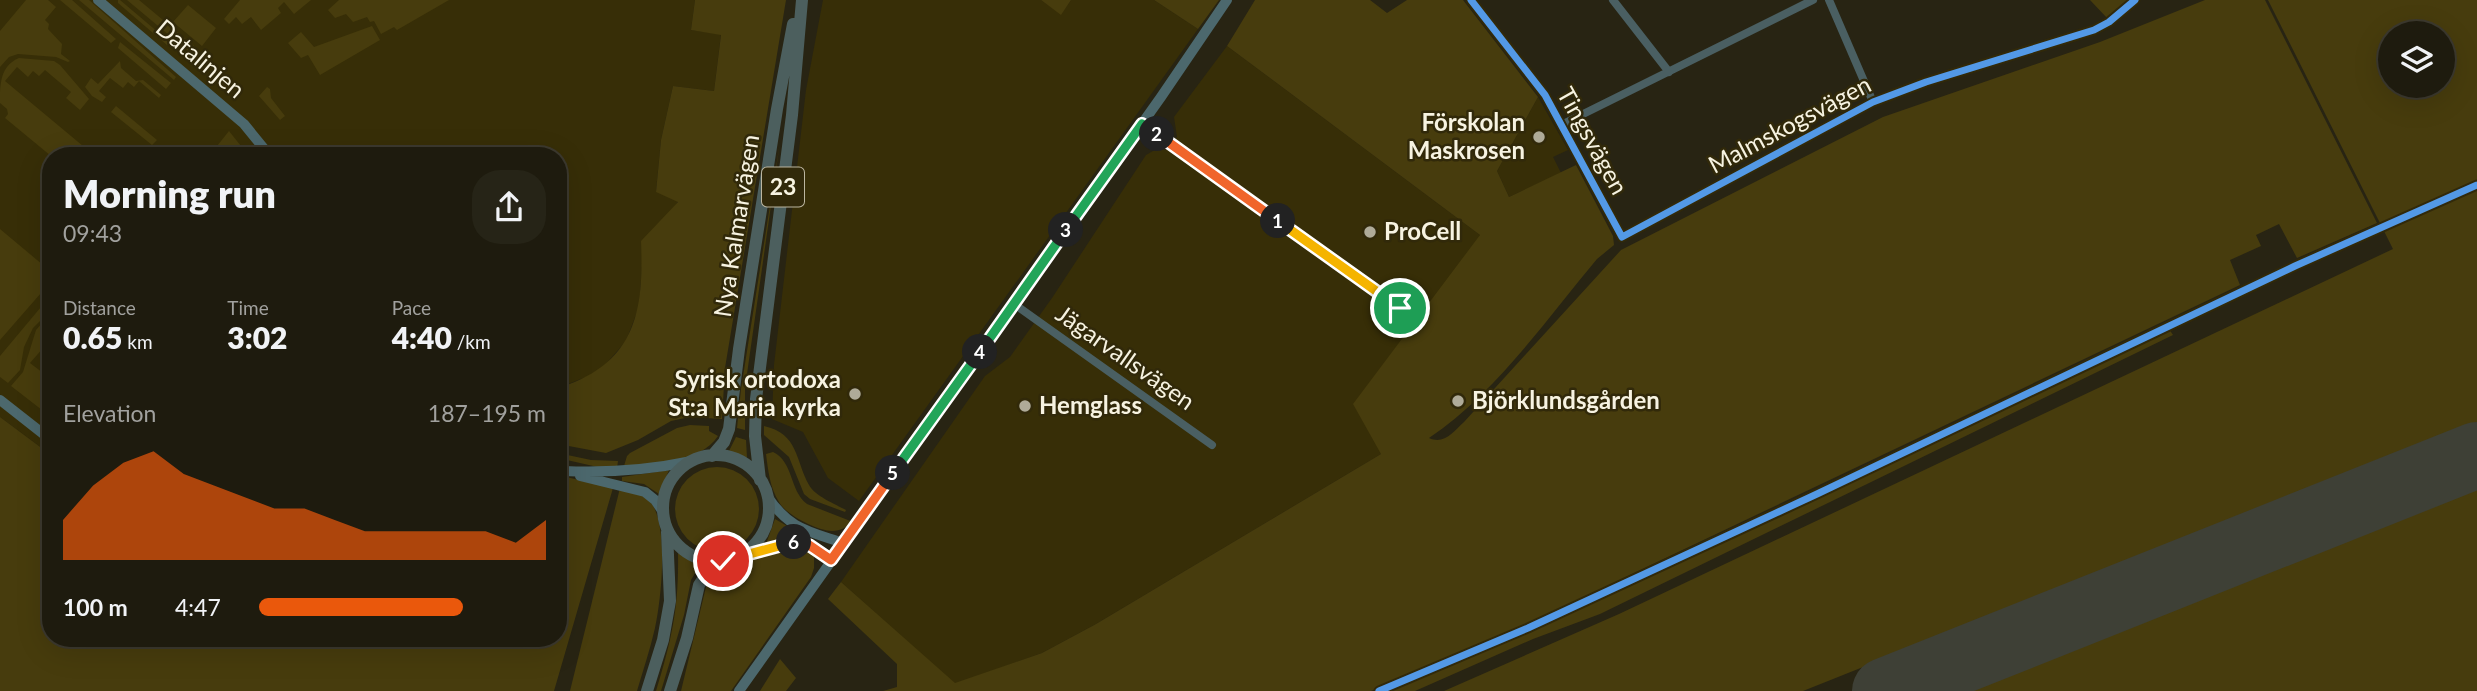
<!DOCTYPE html>
<meta charset="utf-8">
<style>
:root{--surface:#1e1b0e;--page:#262417;--text:#f1f3f6;--muted:#a1a19e;--line:#3c392e;--accent:#ea580c}
body{margin:0;font-family:Lato,sans-serif;background:var(--page);color:var(--text);height:100vh;display:flex;flex-direction:column;font-size:26px;white-space:nowrap}
*{box-sizing:border-box;margin:0}
p{font-size:23px;color:var(--muted)}
.icon{flex:none;width:38px;height:38px;fill:none;stroke:currentColor;stroke-width:2;stroke-linecap:round;stroke-linejoin:round}
.map{position:relative;flex:1;overflow:hidden}
.side{position:absolute;left:42px;top:147px;width:525px;height:500px;display:flex;flex-direction:column;background:var(--surface);border-radius:28px;box-shadow:0 7px 28px #0002,0 0 0 2px var(--line)}
.side>*{flex:none}
.buttons{position:absolute;left:2378px;top:21px;display:grid;gap:14px}
.buttons a{display:grid;place-items:center;width:77px;height:77px;border-radius:50%;background:var(--surface);box-shadow:0 7px 28px #0002,0 0 0 2px var(--line);font-size:35px}
.pin{position:absolute;display:grid;place-items:center;width:60px;height:60px;color:#fff;margin:-30px;border:4px solid #fff;border-radius:50%;box-shadow:0 2px 7px #0007}
.km{position:absolute;width:35px;height:35px;margin:-18px;border-radius:50%;background:#222;color:#fff;font-size:19px;line-height:35px;text-align:center}
.round{display:grid;place-items:center;flex:none;width:74px;height:74px;border-radius:28px;background:var(--page)}
.head{display:flex;align-items:center;justify-content:space-between;height:119px;padding:0 21px}
h1{font-size:38px;font-weight:800;line-height:52px}
.metrics{display:grid;grid-template-columns:repeat(3,1fr);gap:10px;height:119px;padding:7px 21px}
.metrics div{display:grid;align-content:center}
.metrics b{font-size:30px;font-weight:800}
.metrics small{font-size:19px;font-weight:400}
.metrics p{font-size:19px}
.chart{height:196px;padding:14px 21px}
.chart p{display:flex;justify-content:space-between}
.chart svg{width:100%;height:126px;margin-top:7px;fill:var(--accent);opacity:.7}
ul{padding:0 21px;list-style:none;font-size:23px}
li{display:grid;grid-template-columns:112px 84px 1fr;align-items:center;height:52px}
li i{height:18px;border-radius:9px;background:var(--accent)}
.map>svg:first-child{display:block}
</style>
<div class="map">
<svg width="2477" height="691" viewBox="0 0 2477 691">
<rect width="100%" height="100%" fill="#282413"/>
<path fill="#372e07" d="M0 0H695L691 30 721 34 714 91 673 86 661 140 656 191 678 201 642 267 639 307 626 341 605 365 591 375 558 388V156H51V455L0 417Z
M823 0H1041L1061 14 1071 0H1154L1198 29 859 501 828 478 803 432 772 419 774 365 806 90Z
M1227 46 1480 235 1381 454 1096 624 1042 653 955 684 841 582 985 376 1010 357 1052 298 1146 155 1160 147 1166 150 1177 137 1174 117Z
M1538 97 1568 150 1553 157 1561 173 1509 197 1497 171Z"/>
<path fill="#473c0d" fill-rule="evenodd" d="M26 0H48L56 7 45 20 49 24 48 29 62 44 61 54 70 61 68 62 56 57 18 54 9 57 0 67V31Z
M60 0H72L116 39 111 43Z
M79 0H89L176 77 174 80Z
M118 0H120L172 44 167 45 118 3Z
M127 0H139L199 50 194 56Z
M240 0H311L294 14 284 2 278 8 281 13 261 30 251 17 242 24 236 17 229 24 224 19Z
M339 0H449L397 30 394 27 381 34 374 21 370 22 367 17 353 22 346 14 335 18 328 10Z
M695 0H786L725 368 722 419 690 417 671 421 638 440 606 453 558 444V388C635 364 644 313 641 241L678 202 656 192 661 140 673 86 714 91 721 35 691 30Z
M1041 0H1071L1061 15Z
M1154 0H1219L1198 29Z
M1255 0H1370L1387 13 1407 0H1463L1538 97 1497 171 1509 197 1576 165 1613 236 1614 245 1597 259C1545 321 1496 393 1429 438 1444 445 1453 432 1464 422L1621 250 1883 117 2100 42 2205 0H2265L2377 223 2297 258 2279 224 2256 235 2261 246 2230 260 2240 285 1531 622 1371 691H883L897 687V664L828 599 841 582 955 683 1042 653 1096 624 1381 454 1353 404 1480 235 1227 46Z
M2090 0H2128L2107 18Z
M2268 0H2477V422L1803 691H1444L1619 614 2393 249ZM2390 33H2443V86H2390Z
M188 5 216 28 202 46 173 22Z
M372 26 380 40 320 75 308 55 301 58 288 43 301 32 314 47Z
M120 42 171 83 166 89 118 48Z
M19 58 54 61 60 65 89 99 80 110 66 98 71 92 45 70 39 76 33 71 28 77 17 67 5 81 95 156H51L5 118 8 114 7 109 0 103C0 84 0 66 19 58Z
M120 61 121 68 136 81 143 80 161 95 159 98 139 81 134 87 128 82 123 88 110 78 99 91 106 97 102 102 92 96 85 87 91 78 98 84Z
M267 87 270 89 271 98 285 116 280 120 259 96Z
M116 106 157 140 152 145 111 112Z
M229 131 249 156H228L217 146Z
M780 142 745 388V430L737 428 741 389Z
M0 229 49 270 48 285 0 340Z
M51 295V310L33 328 24 347 20 370 8 383 0 377V356Z
M51 313V339L30 363 51 379V417L11 386 23 372 36 330Z
M2169 329 2173 335 1600 614 1533 639 1415 691H1390C1654 580 1911 454 2169 329Z
M0 417 51 455V639H558V475L613 488 554 691H0Z
M690 425 709 426V431L718 436C699 464 654 464 624 466L627 456 630 453 677 428Z
M764 426C799 434 795 460 809 485 815 496 835 504 846 510L845 512 810 499 804 494 789 457 764 435Z
M736 437 746 440 747 458 729 451Z
M773 452C794 462 789 490 807 504L853 522C846 527 841 531 832 531 818 531 786 515 779 502 770 488 768 470 766 454Z
M558 453 591 460 618 461 617 468H602L558 458Z
M675 509a42 42 0 1 1 84 0a42 42 0 1 1-84 0Z
M669 470 659 494 644 484 622 481V477Z
M2477 486V691H1964Z
M620 488C628 491 640 492 646 497 671 516 661 601 655 628 650 650 643 670 637 691H570Z
M775 519 806 537 791 536 766 544Z
M795 547 807 550 814 557V568L811 577 731 691H681L706 587C724 560 765 555 795 547Z
M678 553 700 565 691 580 684 615 661 691H656C672 639 679 607 678 553Z
M780 659 796 678 786 691H760Z"/>
<g fill="none" stroke-linecap="round" stroke-linejoin="round">
<path stroke="#3e4036" stroke-width="66" d="M1885 691 2477 455"/>
<path stroke="#4a5f62" stroke-width="8" d="M1471 0 1545 95 1622 237 1873 102 1926 82 2094 30 2109 22 2135 0
M1613 0 1669 72
M1829 0 1873 102
M1142 124 1400 308
M1563 124 1813 0
M1014 304 1212 445
M1379 691 1528 628 1817 494 2295 266 2477 185"/>
<path stroke="#4c686d" stroke-width="10" d="M98 0 244 124 270 156
M0 400 51 440
M564 471C609 473 649 470 692 461
M580 476 645 492 655 500 663 512
M767 496C789 529 808 531 843 543
M740 555 798 542 809 545 831 560
M739 691 1161 97 1227 0"/>
<path stroke="#4c5f5e" stroke-width="12" d="M663 508a53 53 0 1 1 106 0a53 53 0 1 1-106 0Z
M712 456 724 442 729 429 739 349 777 109 793 24
M760 480 755 436 756 399 792 115 802 0
M647 691 663 640 670 601 667 532
M670 691 687 638 699 585 711 567 723 561"/>
<g stroke="#31290a" stroke-width="11">
<path id="cycleway" d="M1471 0 1545 95 1622 237 1873 102 1926 82 2094 30 2109 22 2135 0
M1379 691 1528 628 1817 494 2295 266 2477 185"/>
</g>
<use href="#cycleway" stroke="#5399e6" stroke-width="7"/>
</g>
<g fill="none" stroke-linecap="round" stroke-linejoin="round">
<g stroke="#fff" stroke-width="14">
<path id="split-1" d="M1278 221 1400 308"/>
</g>
<g stroke="#fff" stroke-width="14">
<path id="split-2" d="M1157 134 1278 221"/>
</g>
<g stroke="#fff" stroke-width="14">
<path id="split-3" d="M1066 230 1142 124 1157 134"/>
</g>
<g stroke="#fff" stroke-width="14">
<path id="split-4" d="M980 352 1066 230"/>
</g>
<g stroke="#fff" stroke-width="14">
<path id="split-5" d="M893 473 980 352"/>
</g>
<g stroke="#fff" stroke-width="14">
<path id="split-6" d="M794 542 809 545 831 560 893 473"/>
</g>
<g stroke="#fff" stroke-width="14">
<path id="split-7" d="M723 561 794 542"/>
</g>
<use href="#split-1" stroke="#f5b400" stroke-width="9"/>
<use href="#split-2" stroke="#f0652b" stroke-width="9"/>
<use href="#split-3" stroke="#22a559" stroke-width="9"/>
<use href="#split-4" stroke="#22a559" stroke-width="9"/>
<use href="#split-5" stroke="#22a559" stroke-width="9"/>
<use href="#split-6" stroke="#f0652b" stroke-width="9"/>
<use href="#split-7" stroke="#f5b400" stroke-width="9"/>
</g>
<g fill="#afab99" stroke="#31290a" stroke-width="2.5">
<circle cx="1539" cy="137" r="7"/>
<circle cx="1370" cy="232" r="7"/>
<circle cx="855" cy="394" r="7"/>
<circle cx="1458" cy="401" r="7"/>
<circle cx="1025" cy="406" r="7"/>
</g>
<g text-anchor="middle" stroke-width="5" stroke-linejoin="round" paint-order="stroke">
<rect fill="#31290a" stroke="#bcb6a0" stroke-width="2" x="762" y="167.5" width="42" height="39" rx="5"/>
<g font-size="23" font-weight="bold" fill="#f7f3e1">
<text x="783" y="195">23</text>
</g>
<g font-size="24" fill="#f7f3e1" stroke="#31290a">
<text transform="translate(200 59) rotate(40)" y="8">Datalinjen</text>
<text transform="translate(1790 125) rotate(-28)" y="8">Malmskogsvägen</text>
<text transform="translate(1592 141) rotate(61)" y="8">Tingsvägen</text>
<text transform="translate(737 226) rotate(-81)" y="8">Nya Kalmarvägen</text>
<text transform="translate(1125 358) rotate(35)" y="8">Jägarvallsvägen</text>
</g>
<g font-size="24" font-weight="bold" fill="#f7f3e1" stroke="#31290a" text-anchor="start">
<text x="1525" y="131" text-anchor="end">Förskolan<tspan x="1525" dy="28">Maskrosen</tspan></text>
<text x="1384" y="240">ProCell</text>
<text x="841" y="388" text-anchor="end">Syrisk ortodoxa<tspan x="841" dy="28">St:a Maria kyrka</tspan></text>
<text x="1472" y="409">Björklundsgården</text>
<text x="1039" y="414">Hemglass</text>
</g>
</g>
</svg>
<div class="buttons">
<a><svg class="icon" aria-label="layers" viewBox="0 0 24 24"><path d="M12 4l9 5-9 5-9-5zM3 14l9 5 9-5"/></svg></a>
</div>
<div class="pin" style="left:1400px;top:308px;background:#1e9e55"><svg class="icon" aria-label="arrive" viewBox="0 0 24 24"><path d="M6 21V4h12l-3 4 3 4H6"/></svg></div>
<div class="pin" style="left:723px;top:561px;background:#d93025"><svg class="icon" aria-label="check" viewBox="0 0 24 24"><path d="M5 12l5 5 9-10"/></svg></div>
<b class="km" style="left:1278px;top:221px">1</b>
<b class="km" style="left:1157px;top:134px">2</b>
<b class="km" style="left:1066px;top:230px">3</b>
<b class="km" style="left:980px;top:352px">4</b>
<b class="km" style="left:893px;top:473px">5</b>
<b class="km" style="left:794px;top:542px">6</b>
<section class="side">
<div class="head"><div><h1>Morning run</h1><p>09:43</p></div><a class="round"><svg class="icon" aria-label="share" viewBox="0 0 24 24"><path d="M12 15V3M7 8l5-5 5 5M5 13v7h14v-7"/></svg></a></div>
<div class="metrics">
<div><p>Distance</p><b>0.65<small> km</small></b></div>
<div><p>Time</p><b>3:02</b></div>
<div><p>Pace</p><b>4:40<small> /km</small></b></div>
</div>
<div class="chart"><p><span>Elevation</span>187–195 m</p>
<svg viewBox="0 0 160 44" preserveAspectRatio="none"><path d="M0 44V30L10 18L20 10L30 6L40 14L50 18L60 22L70 26L80 26L90 30L100 34L110 34L120 34L130 34L140 34L150 38L160 30V44z"/></svg>
</div>
<ul>
<li><b>100 m</b>4:47<i style="width:71%"></i></li>
</ul>
</section>
</div>
